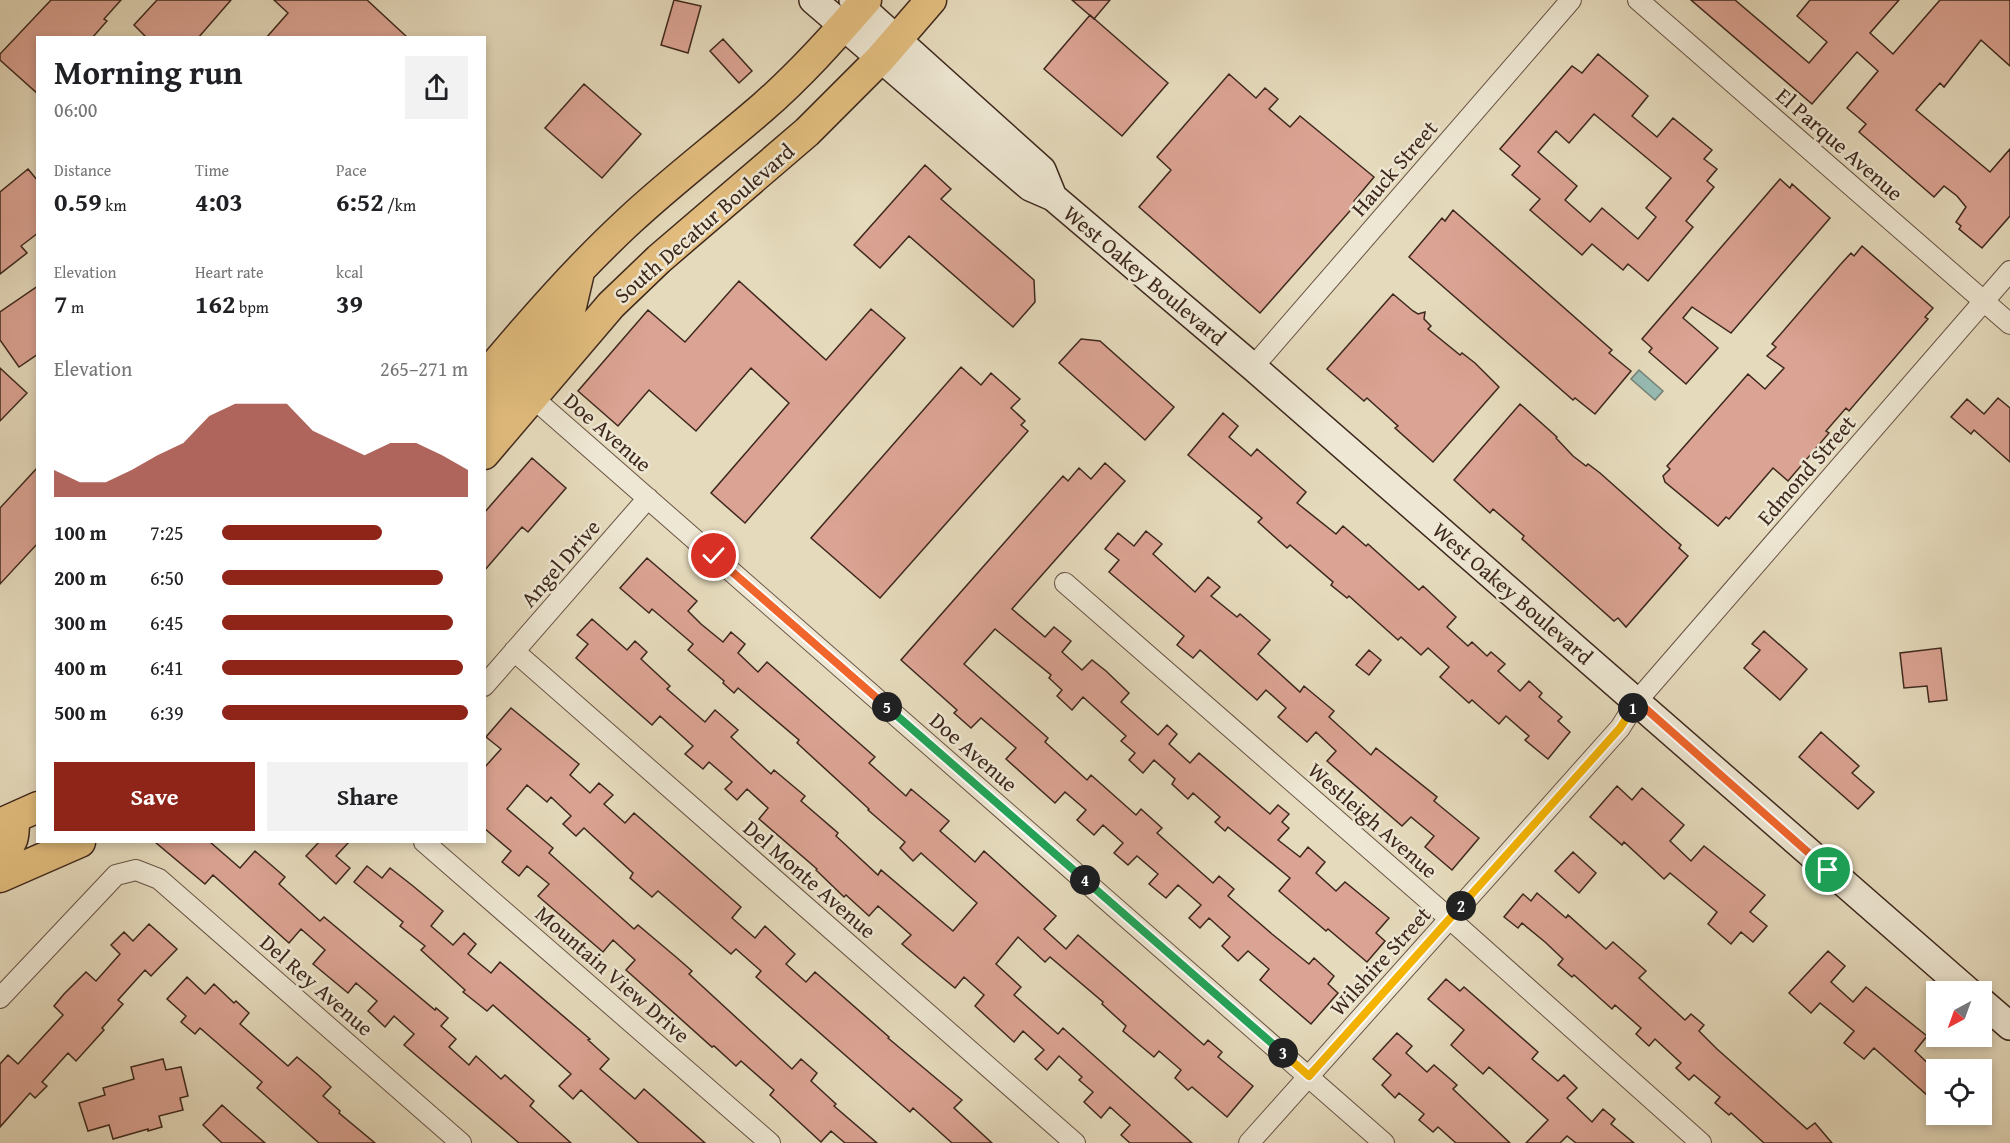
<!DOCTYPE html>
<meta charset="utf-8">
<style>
:root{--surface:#fff;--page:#f2f2f2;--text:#202124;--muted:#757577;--accent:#8f2418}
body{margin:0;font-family:"Gentium Book Plus",serif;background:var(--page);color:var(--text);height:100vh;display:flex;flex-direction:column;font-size:22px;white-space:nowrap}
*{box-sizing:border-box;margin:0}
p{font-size:20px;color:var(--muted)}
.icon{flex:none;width:33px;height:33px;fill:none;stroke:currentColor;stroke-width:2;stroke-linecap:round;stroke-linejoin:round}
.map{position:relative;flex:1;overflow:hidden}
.details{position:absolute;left:36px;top:36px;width:450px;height:807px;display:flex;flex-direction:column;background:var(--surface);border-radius:0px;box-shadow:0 3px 9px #0003}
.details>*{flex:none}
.needle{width:39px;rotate:221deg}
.fabs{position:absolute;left:1926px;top:981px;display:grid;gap:12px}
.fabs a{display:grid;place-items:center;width:66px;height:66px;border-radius:0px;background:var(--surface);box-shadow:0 3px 9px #0003;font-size:30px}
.pin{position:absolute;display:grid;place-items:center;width:51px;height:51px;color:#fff;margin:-26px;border:3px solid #fff;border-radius:50%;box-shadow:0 2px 6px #0007}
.km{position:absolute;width:30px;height:30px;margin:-15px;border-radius:50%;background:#222;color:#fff;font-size:16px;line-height:30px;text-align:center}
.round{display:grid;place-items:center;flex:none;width:63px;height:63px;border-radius:0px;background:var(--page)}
.summary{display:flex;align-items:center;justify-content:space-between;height:102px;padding:0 18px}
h1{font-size:33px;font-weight:600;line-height:45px}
.metrics{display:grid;grid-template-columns:repeat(3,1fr);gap:9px;height:102px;padding:6px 18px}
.metrics div{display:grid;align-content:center}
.metrics b{font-size:26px;font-weight:600}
.metrics small{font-size:16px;font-weight:400}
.metrics p{font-size:16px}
.chart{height:168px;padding:12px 18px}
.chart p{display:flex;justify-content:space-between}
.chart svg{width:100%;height:108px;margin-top:6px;fill:var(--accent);opacity:.7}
.action{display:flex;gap:12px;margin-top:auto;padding:12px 18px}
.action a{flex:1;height:69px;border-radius:0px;background:var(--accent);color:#fff;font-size:24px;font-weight:600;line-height:69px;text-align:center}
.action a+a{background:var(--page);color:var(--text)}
ul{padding:0 18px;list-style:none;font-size:20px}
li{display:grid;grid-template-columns:96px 72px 1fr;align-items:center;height:45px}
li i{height:15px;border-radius:8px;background:var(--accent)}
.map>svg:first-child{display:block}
</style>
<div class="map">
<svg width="2010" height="1143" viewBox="0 0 2010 1143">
<rect width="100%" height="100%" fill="#e5dabc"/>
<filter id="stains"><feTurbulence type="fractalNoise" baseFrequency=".00333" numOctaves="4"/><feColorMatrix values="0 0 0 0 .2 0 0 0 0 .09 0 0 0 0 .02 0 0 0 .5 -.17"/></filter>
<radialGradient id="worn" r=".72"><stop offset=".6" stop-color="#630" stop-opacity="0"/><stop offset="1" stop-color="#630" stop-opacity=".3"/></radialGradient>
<path fill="#96bab2" stroke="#738076" stroke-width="1.5" d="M1639 370 1663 391 1655 400 1631 379Z"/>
<path fill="#dba393" stroke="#3e281d" stroke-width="1.5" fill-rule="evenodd" d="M51 0H121L104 19 107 21 92 38H38V94L0 60V54Z
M157 0H231L198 38H147L134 25Z
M274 0H367L408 38H266L288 13Z
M674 0 701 6 688 53 661 45Z
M1072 0H1110L1094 19Z
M1691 0H1735L1809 63 1827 42 1797 16 1810 0H1899L1870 33 1893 54 1940 0H2010V66L1981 40 1944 87 1940 83 1916 110 1990 172 2010 149V216L1982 248 1959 229 1961 226 1956 222 1966 207 1957 196 1944 186 1934 197 1859 132 1866 124 1847 108 1878 71 1857 52 1812 104Z
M1090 15 1168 83 1122 136 1044 69Z
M723 39 752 71 739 83 710 51Z
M1598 54 1648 96 1632 116 1657 137 1673 118 1712 150 1704 159 1717 169 1707 181 1714 187 1686 221 1693 227 1648 281 1628 264 1623 270 1592 244 1582 255 1530 210 1540 199 1512 175 1520 166 1500 149 1572 66 1582 73ZM1594 114 1671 178 1646 208 1656 217 1638 239 1602 208 1590 222 1565 200 1577 186 1538 152 1556 131 1569 143Z
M1229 74 1256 98 1265 88 1278 99 1269 109 1290 127 1300 116 1374 177 1354 201 1357 203 1260 313 1139 207 1171 170 1157 157Z
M584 84 641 134 602 178 545 128Z
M925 165 951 189 941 199 1034 280 1035 302 1013 327 909 236 880 268 854 245Z
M28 169 38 181V233L21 246 27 253 0 274V192Z
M1780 179 1790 188 1792 184 1830 218 1731 333 1692 307 1683 318 1718 348 1686 384 1649 352 1652 348 1642 339Z
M1453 210 1612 350 1609 353 1631 371 1595 414 1575 398 1573 400 1409 257 1442 218 1445 221Z
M1862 246 1933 308 1925 317 1928 319 1849 411 1846 408 1826 431 1829 433 1788 481 1773 468 1729 519 1726 517 1718 526 1665 482 1663 476 1670 469 1667 466 1748 374 1765 389 1784 368 1767 356 1776 347 1772 344 1840 265 1851 253 1854 256Z
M739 281 826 360 871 309 905 338 745 523 711 493 789 403 751 368 696 431 649 390 618 426 578 391 648 310 685 342Z
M38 286V354L19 367 0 340V312Z
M1393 294 1413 311 1418 314 1425 312 1424 319 1431 326 1428 329 1460 355 1462 353 1475 363 1499 387 1433 462 1395 428 1398 426 1377 407 1367 398 1364 401 1327 369Z
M1081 339 1100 341 1174 407 1145 440 1059 363Z
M961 367 981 385 991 373 1020 399 1011 408 1025 421 1021 425 1028 431 880 598 811 538Z
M0 368 27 393 0 421Z
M1998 398 2010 408V462L1974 430 1971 434 1951 417 1967 399 1984 414Z
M1520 404 1557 437 1556 438 1573 456 1586 466 1588 464 1600 473 1664 530 1681 545 1679 548 1688 556 1626 627 1618 618 1614 621 1522 539 1524 536 1493 509 1490 513 1454 480Z
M1223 413 1238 426 1229 437 1251 456 1257 449 1306 492 1297 503 1336 534 1343 526 1366 546 1368 544 1419 590 1423 586 1456 617 1447 627 1468 646 1472 642 1487 656 1491 652 1505 664 1498 671 1520 691 1529 681 1542 693 1539 697 1562 717 1558 721 1570 732 1548 759 1525 740 1529 736 1506 716 1499 724 1472 700 1469 703 1440 677 1449 667 1428 648 1421 655 1401 637 1398 640 1349 596 1347 598 1331 585 1333 582 1290 545 1287 548 1258 522 1262 518 1188 455Z
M532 458 566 488 528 532 522 527 484 571V513Z
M1105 463 1125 481 1012 609 1045 637 1054 627 1071 641 1062 652 1082 670 1092 660 1106 671 1129 693 1121 702 1158 735 1167 725 1177 734 1169 744 1190 763 1199 753 1270 814 1278 805 1289 814 1282 822 1289 828 1278 840 1300 857 1308 847 1325 862 1316 873 1336 891 1345 882 1389 918 1376 933 1385 941 1367 962 1328 929 1326 931 1279 891 1290 878 1228 827 1225 831 1215 822 1220 817 1193 793 1188 799 1172 784 1175 779 1154 760 1143 773 1129 760 1135 753 1121 741 1126 736 1083 697 1072 710 1057 696 1062 690 1049 678 1051 675 995 629 964 664 1048 738 1045 742 1087 780 1091 775 1136 815 1141 809 1162 828 1157 833 1213 883 1219 876 1234 889 1228 896 1272 934 1309 964 1314 958 1334 976 1328 984 1338 993 1311 1024 1260 980 1269 969 1248 951 1238 961 1222 946 1230 937 1209 918 1200 928 1189 918 1201 905 1178 885 1166 898 1149 884 1158 874 1137 856 1128 865 1114 853 1123 843 1103 825 1094 835 1077 820 1086 810 1065 792 1055 803 1006 759 1016 748 981 718 971 728 954 713 957 710 901 660 1063 476 1068 481 1079 468 1091 479Z
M38 467V543L0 584V508Z
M1146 531 1162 544 1153 554 1195 592 1208 577 1220 587 1211 596 1237 617 1240 614 1270 640 1258 654 1300 692 1304 686 1334 711 1329 717 1371 755 1376 748 1437 797 1434 801 1479 838 1452 870 1425 847 1434 836 1411 817 1402 826 1327 761 1336 751 1316 732 1307 742 1278 717 1286 708 1266 690 1257 700 1200 650 1193 658 1177 645 1184 636 1109 572 1119 560 1105 549 1118 533 1134 546Z
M647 558 697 601 688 611 701 624 723 642 731 632 745 644 738 653 758 672 767 662 875 757 869 763 906 796 911 789 949 821 940 831 956 845 975 862 984 851 1056 916 1044 929 1066 949 1078 935 1204 1045 1208 1040 1222 1052 1218 1057 1253 1086 1227 1117 1192 1087 1188 1090 1175 1078 1181 1070 1159 1051 1154 1057 1123 1031 1126 1026 1102 1004 1103 1002 1050 957 1045 962 1018 937 996 964 1021 987 1014 995 1058 1034 1063 1028 1192 1143H1130L1121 1135 1130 1125 1110 1107 1101 1118 1084 1102 1093 1092 1079 1080 1082 1077 1059 1056 1047 1070 1035 1059 1044 1050 1023 1031 1014 1042 975 1006 984 995 964 977 955 988 921 960 902 944 911 935 878 906 869 916 846 895 844 897 816 870 817 869 759 819 768 808 747 789 737 800 725 789 732 782 709 762 703 769 685 754 693 746 660 716 652 725 576 658 588 644 577 635 592 619 627 650 635 641 647 652 641 659 670 686 667 689 705 722 715 710 738 730 731 737 771 774 774 770 805 796 801 801 838 833 836 836 878 875 881 870 953 931 977 903 921 853 913 861 900 848 905 842 868 810 869 809 797 743 799 740 738 688 734 693 723 683 724 681 688 650 693 644 652 609 649 613 620 588Z
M1764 631 1807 669 1780 700 1744 668 1760 650 1752 644Z
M1941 648 1947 700 1929 702 1927 686 1904 688 1900 653Z
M1369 650 1381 660 1369 675 1356 665Z
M511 708 579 764 570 775 590 793 599 783 613 795 604 804 625 823 634 813 741 907 732 918 755 938 765 926 795 954 786 964 806 982 815 972 889 1037 888 1038 950 1090 962 1100 954 1108 992 1143H952L913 1108 910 1112 756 977 761 971 736 949 731 954 658 891 652 897 630 878 633 873 584 828 576 836 563 824 571 816 551 797 547 802 527 785 507 809 553 848 549 853 634 929 638 925 676 957 692 971 689 974 792 1069 801 1059 817 1073 811 1081 836 1104 834 1106 877 1143H845L831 1131 821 1142 770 1095 774 1090 741 1061 736 1066 714 1046 712 1047 626 970 635 960 613 940 603 952 538 896 549 884 527 866 519 876 502 862 511 851 484 828V768L501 749 486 737Z
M1821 732 1859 766 1852 773 1874 792 1858 809 1799 757Z
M1617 786 1632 800 1642 788 1684 825 1670 841 1691 861 1704 846 1765 895 1750 912 1767 926 1753 942 1741 932 1731 944 1708 924 1717 912 1670 873 1664 879 1624 842 1622 845 1590 817Z
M155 842H210L240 868 255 851 285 877 279 884 320 921 324 917 435 1010 436 1008 448 1018 441 1026 456 1039 449 1047 469 1065 476 1056 501 1079 505 1075 534 1101 530 1106 571 1143H519L404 1045 414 1034 394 1016 385 1027 368 1011 377 1001 356 983 348 993 313 964 325 950 301 929 289 943 213 875 205 884Z
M319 842H349L336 856 350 868 336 884 306 856Z
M1573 852 1596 873 1579 893 1555 871Z
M367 866 382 878 390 868 413 886 443 911 431 926 453 945 464 933 476 944 468 954 491 973 500 962 590 1039 588 1040 609 1059 600 1069 635 1099 644 1089 705 1143H639L581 1090 573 1099 559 1086 571 1074 493 1005 487 1011 463 992 465 990 421 950 425 946 400 926 403 922 354 882Z
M1537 893 1566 918 1568 915 1606 949 1613 942 1646 971 1639 978 1685 1020 1691 1014 1704 1025 1699 1031 1717 1049 1807 1129 1815 1123 1832 1143H1764L1731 1113 1729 1115 1715 1103 1720 1097 1694 1075 1689 1080 1676 1068 1681 1063 1655 1039 1649 1046 1636 1034 1641 1028 1615 1005 1612 1009 1574 975 1572 977 1558 965 1563 959 1545 942 1522 923 1518 928 1504 917 1523 894 1531 901Z
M149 924 177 949 151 976 145 970 118 1000 123 1004 102 1028 104 1030 76 1061 68 1053 42 1082 47 1086 35 1098 30 1093 0 1127V1064L8 1055 18 1064 63 1015 54 1006 64 994 86 972 96 981 120 954 111 945 124 932 133 941Z
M1828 951 1845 966 1831 982 1853 1002 1866 987 1927 1036 1915 1051 1936 1071V1103L1874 1048 1864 1059 1844 1043 1854 1031 1820 1003 1811 1013 1789 993Z
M187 977 205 994 214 984 234 1003 236 1001 249 1013 240 1024 288 1066 297 1057 317 1074 331 1087 323 1096 340 1111 339 1113 375 1143H319L257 1088 262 1082 238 1061 200 1028 195 1034 181 1022 186 1016 167 999Z
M1446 979 1460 991 1464 987 1538 1052 1532 1059 1558 1081 1564 1075 1577 1088 1567 1098 1592 1122 1603 1109 1615 1119 1611 1124 1634 1143H1576L1567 1136 1560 1143H1526L1548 1120 1489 1067 1483 1074 1451 1045 1464 1030 1428 999Z
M1397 1033 1412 1046 1406 1053 1427 1072 1434 1065 1457 1085 1453 1089 1510 1143H1456L1438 1127 1433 1132 1419 1120 1424 1114 1399 1093 1395 1098 1382 1085 1391 1075 1373 1059Z
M163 1059 166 1070 181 1067 188 1096 180 1098 183 1110 159 1116 162 1127 148 1131V1129L113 1139 109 1125 88 1131 79 1103 105 1095 103 1088 134 1079 131 1067Z
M222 1105 234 1116 265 1143H222L203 1125Z"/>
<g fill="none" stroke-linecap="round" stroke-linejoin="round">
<g stroke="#685445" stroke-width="22">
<path id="minor" d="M1638 0 2010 324
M1253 367 1571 0
M532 397 1384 1143
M1065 583 1450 919 1701 1143
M514 651 1075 1143
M484 686 648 498
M424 842 770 1143
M0 998 116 875 136 870 159 879 461 1143
M1249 1143 1620 728 1637 701 2010 271"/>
</g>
<g stroke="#3e281d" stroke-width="30">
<path id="secondary" d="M813 0 1030 187 1053 197 1253 367 1969 992
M853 0 1042 170 1053 197
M1982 1002 2010 1026"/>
</g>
<g stroke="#3e281d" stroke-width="33">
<path id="primary" d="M484 378C530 323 577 269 630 220 672 181 718 146 762 108 800 75 833 38 866 0
M532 397 523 385 522 377 527 366 569 315 579 272
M484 420 502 394 504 384 494 366
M484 454 611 305 659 259 807 132 880 59 931 0
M0 824 38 807
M0 852C15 845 14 833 14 818
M0 877 80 842"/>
</g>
<use href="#minor" stroke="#eee7d3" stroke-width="20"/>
<use href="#secondary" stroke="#eee7d3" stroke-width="27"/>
<use href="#primary" stroke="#e2bd7e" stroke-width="30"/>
</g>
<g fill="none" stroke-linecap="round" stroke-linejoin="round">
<g stroke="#fff" stroke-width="12">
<path id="split-1" d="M1633 708 1637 701 1828 870"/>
</g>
<g stroke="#fff" stroke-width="12">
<path id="split-2" d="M1461 906 1620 728 1633 708"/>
</g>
<g stroke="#fff" stroke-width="12">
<path id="split-3" d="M1283 1053 1309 1076 1461 906"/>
</g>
<g stroke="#fff" stroke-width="12">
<path id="split-4" d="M1085 880 1283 1053"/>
</g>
<g stroke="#fff" stroke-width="12">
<path id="split-5" d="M887 707 1085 880"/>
</g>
<g stroke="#fff" stroke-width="12">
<path id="split-6" d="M714 556 887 707"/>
</g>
<use href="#split-1" stroke="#f0652b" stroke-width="8"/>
<use href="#split-2" stroke="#f5b400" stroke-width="8"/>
<use href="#split-3" stroke="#f5b400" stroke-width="8"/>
<use href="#split-4" stroke="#22a559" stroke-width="8"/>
<use href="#split-5" stroke="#22a559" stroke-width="8"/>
<use href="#split-6" stroke="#f0652b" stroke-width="8"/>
</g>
<g text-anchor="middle" stroke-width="5" stroke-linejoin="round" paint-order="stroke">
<g font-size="22" fill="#3e281d" stroke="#eee7d3">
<text transform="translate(1840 144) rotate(41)" y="8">El Parque Avenue</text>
<text transform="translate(1394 168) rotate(-49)" y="8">Hauck Street</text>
<text transform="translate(704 223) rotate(-41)" y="8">South Decatur Boulevard</text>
<text transform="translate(1145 275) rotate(40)" y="8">West Oakey Boulevard</text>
<text transform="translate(608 432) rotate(41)" y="8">Doe Avenue</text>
<text transform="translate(1806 470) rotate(-49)" y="8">Edmond Street</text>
<text transform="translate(560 563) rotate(-49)" y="8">Angel Drive</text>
<text transform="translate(1513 593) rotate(41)" y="8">West Oakey Boulevard</text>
<text transform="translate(974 752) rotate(41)" y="8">Doe Avenue</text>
<text transform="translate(1373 820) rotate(41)" y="8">Westleigh Avenue</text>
<text transform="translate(810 879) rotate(41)" y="8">Del Monte Avenue</text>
<text transform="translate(1380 961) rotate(-48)" y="8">Wilshire Street</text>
<text transform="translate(613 974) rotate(41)" y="8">Mountain View Drive</text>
<text transform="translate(317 985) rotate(41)" y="8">Del Rey Avenue</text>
</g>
</g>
<rect width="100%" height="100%" filter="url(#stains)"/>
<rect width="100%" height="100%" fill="url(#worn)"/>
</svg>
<div class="fabs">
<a><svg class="needle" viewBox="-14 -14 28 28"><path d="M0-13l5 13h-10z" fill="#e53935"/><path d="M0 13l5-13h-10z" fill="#757577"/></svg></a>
<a><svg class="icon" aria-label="locate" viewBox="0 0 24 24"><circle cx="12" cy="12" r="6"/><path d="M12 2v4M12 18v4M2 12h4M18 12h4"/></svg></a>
</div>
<div class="pin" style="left:1828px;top:870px;background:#1e9e55"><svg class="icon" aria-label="arrive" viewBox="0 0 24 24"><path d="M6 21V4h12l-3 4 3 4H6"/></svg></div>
<div class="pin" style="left:714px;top:556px;background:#d93025"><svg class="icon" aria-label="check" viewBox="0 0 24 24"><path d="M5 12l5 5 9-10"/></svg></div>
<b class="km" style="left:1633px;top:708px">1</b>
<b class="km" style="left:1461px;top:906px">2</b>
<b class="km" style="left:1283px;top:1053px">3</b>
<b class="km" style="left:1085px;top:880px">4</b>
<b class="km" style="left:887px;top:707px">5</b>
<section class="details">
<div class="summary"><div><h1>Morning run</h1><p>06:00</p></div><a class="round"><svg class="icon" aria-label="share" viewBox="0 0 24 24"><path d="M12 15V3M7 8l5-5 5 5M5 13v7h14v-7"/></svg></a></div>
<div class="metrics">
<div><p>Distance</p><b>0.59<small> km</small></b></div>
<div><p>Time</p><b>4:03</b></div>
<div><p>Pace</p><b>6:52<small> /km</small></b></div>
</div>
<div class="metrics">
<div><p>Elevation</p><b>7<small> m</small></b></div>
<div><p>Heart rate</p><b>162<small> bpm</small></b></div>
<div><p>kcal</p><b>39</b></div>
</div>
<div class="chart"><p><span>Elevation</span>265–271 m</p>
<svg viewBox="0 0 160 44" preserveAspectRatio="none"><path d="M0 44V33L10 38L20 38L30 33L40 27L50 22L60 11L70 6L80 6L90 6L100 17L110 22L120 27L130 22L140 22L150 27L160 33V44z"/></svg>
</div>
<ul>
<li><b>100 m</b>7:25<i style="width:65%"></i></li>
<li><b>200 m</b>6:50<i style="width:90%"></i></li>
<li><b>300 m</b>6:45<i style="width:94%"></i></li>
<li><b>400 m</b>6:41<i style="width:98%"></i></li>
<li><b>500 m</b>6:39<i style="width:100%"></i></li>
</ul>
<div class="action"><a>Save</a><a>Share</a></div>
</section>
</div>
